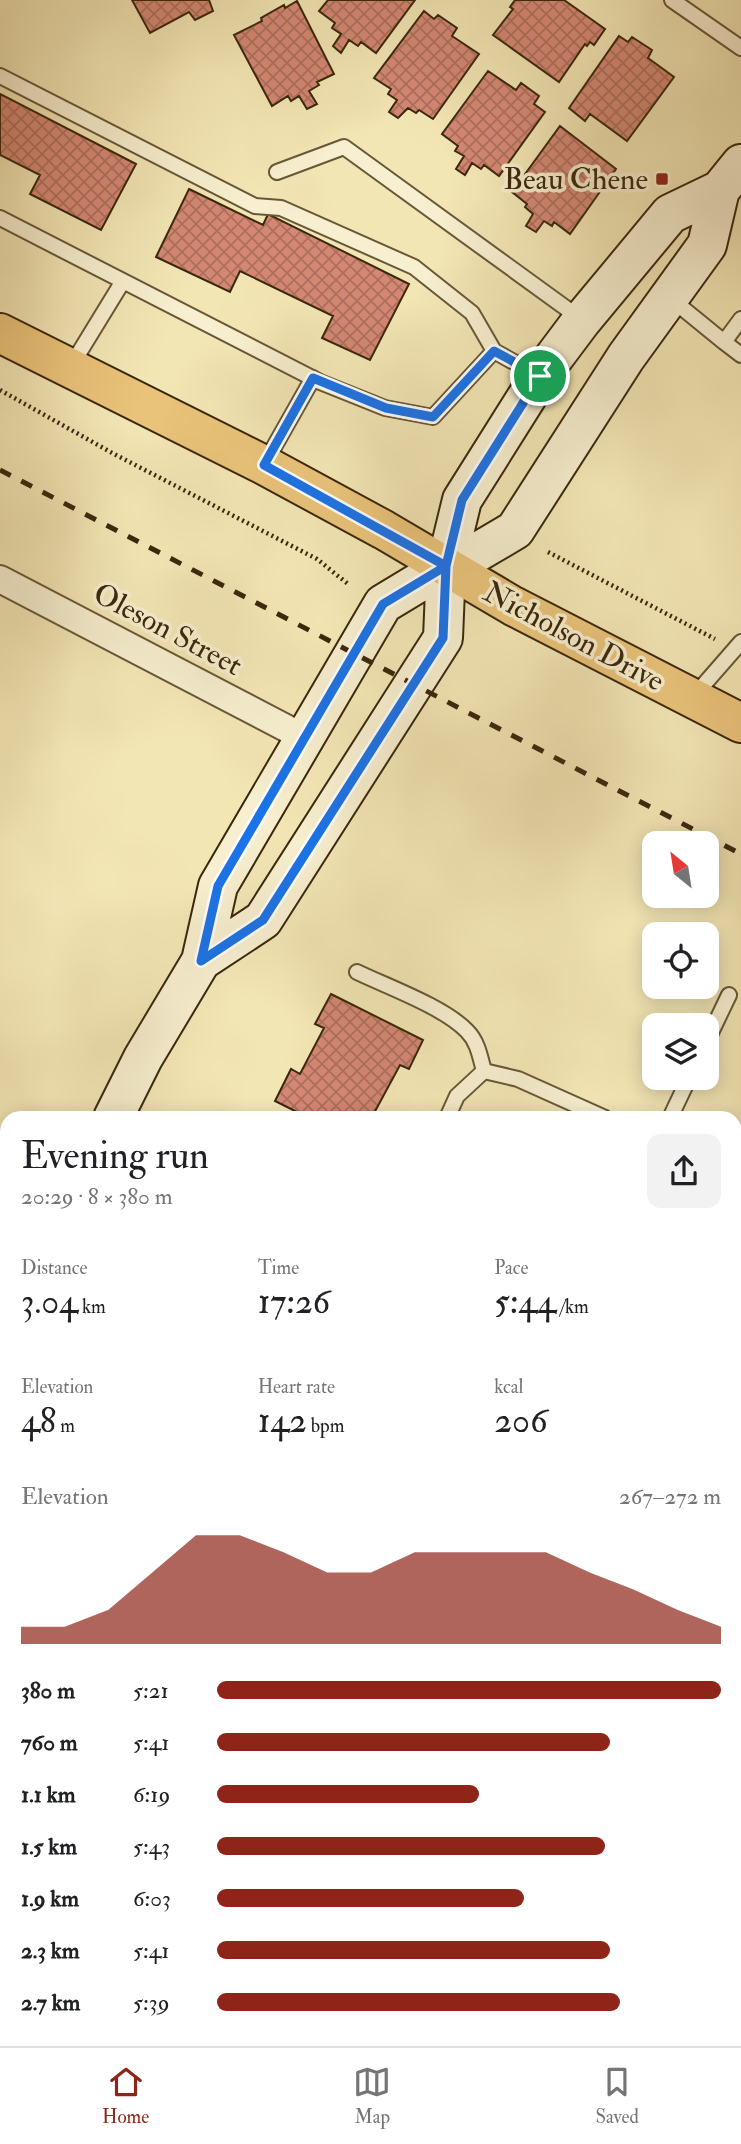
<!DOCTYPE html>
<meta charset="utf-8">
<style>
:root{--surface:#fff;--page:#f2f2f2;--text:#202124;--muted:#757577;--line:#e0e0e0;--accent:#8f2418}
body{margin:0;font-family:"IM FELL Double Pica",serif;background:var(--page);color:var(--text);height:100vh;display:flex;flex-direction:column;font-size:26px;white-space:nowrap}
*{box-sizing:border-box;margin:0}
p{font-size:23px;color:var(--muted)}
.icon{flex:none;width:38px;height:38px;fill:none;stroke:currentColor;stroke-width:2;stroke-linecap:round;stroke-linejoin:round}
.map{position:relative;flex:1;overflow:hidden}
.details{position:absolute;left:0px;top:1111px;width:742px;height:936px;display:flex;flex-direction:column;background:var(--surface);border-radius:21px 21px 0 0;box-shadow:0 4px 18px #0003}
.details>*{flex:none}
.needle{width:46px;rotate:330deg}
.tools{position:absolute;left:642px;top:831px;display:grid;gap:14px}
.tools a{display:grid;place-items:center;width:77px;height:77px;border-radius:14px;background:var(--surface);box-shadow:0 4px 18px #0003;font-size:35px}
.pin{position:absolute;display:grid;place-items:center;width:60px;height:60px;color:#fff;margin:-30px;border:4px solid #fff;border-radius:50%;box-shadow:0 2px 7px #0007}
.round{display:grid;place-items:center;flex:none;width:74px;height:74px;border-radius:14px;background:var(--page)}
.headline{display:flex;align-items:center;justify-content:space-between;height:119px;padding:0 21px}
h1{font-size:38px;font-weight:600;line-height:52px}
.metrics{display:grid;grid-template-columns:repeat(3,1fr);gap:10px;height:119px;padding:7px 21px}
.metrics div{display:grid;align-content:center}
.metrics b{font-size:35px;font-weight:600}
.metrics small{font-size:19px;font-weight:400}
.metrics p{font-size:19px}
.chart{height:196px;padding:14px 21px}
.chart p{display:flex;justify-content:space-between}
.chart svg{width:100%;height:126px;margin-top:7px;fill:var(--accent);opacity:.7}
ul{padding:0 21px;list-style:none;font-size:23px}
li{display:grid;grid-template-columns:112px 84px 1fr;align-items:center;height:52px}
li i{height:18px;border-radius:9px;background:var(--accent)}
.dock{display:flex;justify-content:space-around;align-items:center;height:98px;border-top:2px solid var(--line);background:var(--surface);font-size:19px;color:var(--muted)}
.dock a{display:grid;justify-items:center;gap:4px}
.dock .on{color:var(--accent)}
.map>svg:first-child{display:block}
</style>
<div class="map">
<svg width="741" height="2046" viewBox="0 0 741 2046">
<defs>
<pattern id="building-cross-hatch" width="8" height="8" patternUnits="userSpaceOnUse" patternTransform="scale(1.75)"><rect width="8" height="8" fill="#d48873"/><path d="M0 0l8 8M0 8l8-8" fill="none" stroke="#ad6f5d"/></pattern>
</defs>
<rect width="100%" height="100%" fill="#f3e6b5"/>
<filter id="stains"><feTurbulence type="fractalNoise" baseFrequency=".00286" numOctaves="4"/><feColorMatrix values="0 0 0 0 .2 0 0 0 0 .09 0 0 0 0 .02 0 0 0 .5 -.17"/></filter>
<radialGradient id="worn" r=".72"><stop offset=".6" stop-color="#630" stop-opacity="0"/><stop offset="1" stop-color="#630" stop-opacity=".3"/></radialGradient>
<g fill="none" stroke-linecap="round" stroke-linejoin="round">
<path stroke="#9ebdb7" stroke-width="32" d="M735 1470 741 1462
M0 2018 7 2005"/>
</g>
<path fill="url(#building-cross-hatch)" stroke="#3a270b" stroke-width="2" d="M132 0H209L213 11 195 20 189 12 150 33Z
M328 0H415L376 53 361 42 358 46 349 40 341 53 333 46 341 34 332 28 335 23 319 11Z
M515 0H564L605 29 594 45 590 42 587 46 585 44 559 82 493 35 513 9 510 7Z
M297 1 334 74 317 82 319 85 309 91 317 104 307 109 299 96 291 101 288 96 272 106 234 35 262 21 261 18 284 5 285 8Z
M424 11 434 19 438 15 457 28 452 36 479 54 433 119 419 110 416 113 408 108 398 118 389 112 397 100 388 94 391 89 374 78Z
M619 36 628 42 632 37 652 50 648 58 674 77 627 141 590 114 585 121 569 108Z
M488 71 516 90 521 83 539 96 534 104 545 112 499 176 484 165 481 169 472 163 465 175 456 169 464 156 455 151 458 146 442 134Z
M0 94 136 164 101 230 30 194 40 175 0 155Z
M560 126 616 169 570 234 554 222 552 226 544 221 536 232 526 226 533 214 525 207 527 204 512 192Z
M189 189 263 225 268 214 409 284 370 360 322 338 333 316 240 271 230 292 156 257Z
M331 994 423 1040 409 1069 400 1065 373 1115 379 1118H309L275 1101 291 1069 300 1074 324 1028 315 1024Z
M7 1550V1575L0 1567V1556Z"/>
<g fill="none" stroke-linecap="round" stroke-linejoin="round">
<g stroke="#685736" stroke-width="18">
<path id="service" d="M672 0 741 48
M0 76 255 206 281 208 414 267 472 313 494 351
M277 172 344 147 581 319
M0 218 320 382 385 408 433 417 494 351 537 375
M670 298 724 342 741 319
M724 342 741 355
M71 366 123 281
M265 463 313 378
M693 697 741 642
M357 972C388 987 444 1007 467 1031 478 1042 480 1057 484 1071
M707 1041 729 995
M447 1118 457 1096 484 1071 518 1079 605 1118
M670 1118 689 1078
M735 1177 741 1180
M0 1500 7 1495
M253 2040 256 2046
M150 2046 151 2040"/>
</g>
<g stroke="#685736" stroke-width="30">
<path id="minor" d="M0 579 305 738
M0 1165 7 1170
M735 1780 741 1775
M735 1950 741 1958
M0 1959 7 1963
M115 2046V2040"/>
</g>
<g stroke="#3a270b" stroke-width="42">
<path id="secondary" d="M201 961 263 920 443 638 446 566 462 500 540 376 582 320 670 214 720 190
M113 1118 143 1058 201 961 218 886 383 604 446 566 476 553 515 530 626 357 707 245 720 190 741 164
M0 1279 7 1269"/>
</g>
<g stroke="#3a270b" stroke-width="42">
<path id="primary" d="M0 333 264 465 384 530 513 606 741 723"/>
</g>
<path stroke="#3a270b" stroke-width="4.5" stroke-dasharray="2 3.5" stroke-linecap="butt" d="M0 390 114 454 317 559 348 584
M548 552 715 639"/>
<use href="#service" stroke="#f7efcf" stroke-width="14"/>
<use href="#minor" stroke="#f7efcf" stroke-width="26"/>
<use href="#secondary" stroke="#f7efcf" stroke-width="38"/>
<use href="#primary" stroke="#eac37a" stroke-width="38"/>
<path stroke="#3a270b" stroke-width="5" stroke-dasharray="12 12" stroke-linecap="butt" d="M0 470 741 854"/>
</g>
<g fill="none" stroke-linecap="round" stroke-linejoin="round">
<g stroke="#fff" stroke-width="14">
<path id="route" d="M540 376 462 500 446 566 383 604 218 886 201 961 263 920 443 638 446 566 264 465 313 378 386 408 433 417 494 351 540 376"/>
</g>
<use href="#route" stroke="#1a73e8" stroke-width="9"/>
</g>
<rect fill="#8f2418" stroke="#f7efcf" stroke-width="2.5" x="655" y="172" width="14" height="14" rx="3.5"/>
<g text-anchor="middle" stroke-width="7" stroke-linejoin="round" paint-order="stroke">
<g font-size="30" fill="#3a270b" stroke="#f7efcf" text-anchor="end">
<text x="648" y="189">Beau Chene</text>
</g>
<g font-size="30" fill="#3a270b" stroke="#f7efcf">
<text transform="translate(168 629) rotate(28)" y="10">Oleson Street</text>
<text transform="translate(574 636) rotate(28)" y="10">Nicholson Drive</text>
</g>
</g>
<rect width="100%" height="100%" filter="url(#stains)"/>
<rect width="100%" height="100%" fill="url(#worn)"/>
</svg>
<div class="tools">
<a><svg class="needle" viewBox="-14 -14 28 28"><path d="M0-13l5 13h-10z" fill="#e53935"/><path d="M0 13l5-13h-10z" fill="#757577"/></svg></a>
<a><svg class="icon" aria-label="locate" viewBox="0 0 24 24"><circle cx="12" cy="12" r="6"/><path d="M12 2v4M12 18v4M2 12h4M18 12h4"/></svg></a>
<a><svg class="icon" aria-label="layers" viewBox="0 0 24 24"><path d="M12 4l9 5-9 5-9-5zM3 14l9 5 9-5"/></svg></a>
</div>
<div class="pin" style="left:540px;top:376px;background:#1e9e55"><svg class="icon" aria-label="arrive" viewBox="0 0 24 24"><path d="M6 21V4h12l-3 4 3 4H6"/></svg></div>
<section class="details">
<div class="headline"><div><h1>Evening run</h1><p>20:29 · 8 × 380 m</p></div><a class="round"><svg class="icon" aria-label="share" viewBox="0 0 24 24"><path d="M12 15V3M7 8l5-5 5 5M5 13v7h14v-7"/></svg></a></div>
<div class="metrics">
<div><p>Distance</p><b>3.04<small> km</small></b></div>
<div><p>Time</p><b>17:26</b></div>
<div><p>Pace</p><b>5:44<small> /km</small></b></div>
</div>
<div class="metrics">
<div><p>Elevation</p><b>48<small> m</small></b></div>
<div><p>Heart rate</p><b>142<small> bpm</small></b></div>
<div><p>kcal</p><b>206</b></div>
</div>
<div class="chart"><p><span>Elevation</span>267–272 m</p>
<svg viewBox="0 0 160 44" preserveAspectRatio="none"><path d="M0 44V38L10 38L20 32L30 19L40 6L50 6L60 12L70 19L80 19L90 12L100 12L110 12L120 12L130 19L140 25L150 32L160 38V44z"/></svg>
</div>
<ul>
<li><b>380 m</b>5:21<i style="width:100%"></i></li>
<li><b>760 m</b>5:41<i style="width:78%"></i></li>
<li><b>1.1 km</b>6:19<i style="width:52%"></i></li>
<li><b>1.5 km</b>5:43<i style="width:77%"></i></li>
<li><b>1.9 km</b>6:03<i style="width:61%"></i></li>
<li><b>2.3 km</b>5:41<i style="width:78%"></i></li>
<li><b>2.7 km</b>5:39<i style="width:80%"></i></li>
</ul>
</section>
</div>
<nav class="dock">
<a class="on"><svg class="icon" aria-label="home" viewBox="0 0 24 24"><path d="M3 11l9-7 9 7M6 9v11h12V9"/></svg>Home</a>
<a><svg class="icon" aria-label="map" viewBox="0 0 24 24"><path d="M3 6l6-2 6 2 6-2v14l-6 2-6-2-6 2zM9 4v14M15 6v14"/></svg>Map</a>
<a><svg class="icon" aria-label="saved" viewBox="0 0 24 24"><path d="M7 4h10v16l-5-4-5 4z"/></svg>Saved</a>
</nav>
